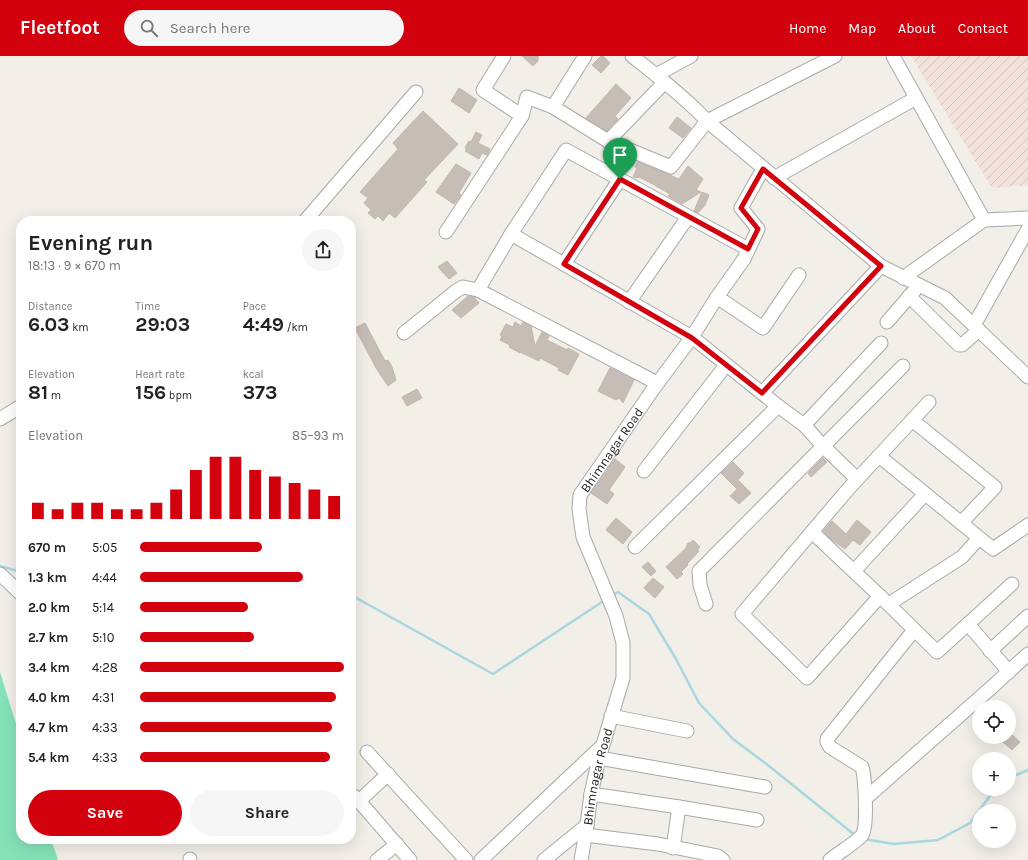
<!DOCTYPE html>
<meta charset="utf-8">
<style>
:root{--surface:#fff;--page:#f6f6f6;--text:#222;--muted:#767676;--accent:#d3000e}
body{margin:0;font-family:Karla,sans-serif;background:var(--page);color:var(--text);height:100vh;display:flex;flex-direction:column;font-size:15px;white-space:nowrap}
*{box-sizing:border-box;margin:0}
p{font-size:13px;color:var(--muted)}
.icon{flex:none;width:22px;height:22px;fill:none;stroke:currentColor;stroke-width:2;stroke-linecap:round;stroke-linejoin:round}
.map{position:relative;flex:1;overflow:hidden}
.drawer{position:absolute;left:16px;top:160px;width:340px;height:628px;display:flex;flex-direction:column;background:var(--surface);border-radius:16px;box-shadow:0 4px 16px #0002}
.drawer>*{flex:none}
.controls{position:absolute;left:972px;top:644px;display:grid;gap:8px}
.controls a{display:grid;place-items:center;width:44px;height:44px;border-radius:50%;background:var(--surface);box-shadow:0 4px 16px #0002;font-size:20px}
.pin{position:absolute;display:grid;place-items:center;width:34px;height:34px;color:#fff;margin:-41px -17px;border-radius:50% 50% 50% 0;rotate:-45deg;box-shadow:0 0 4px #0007}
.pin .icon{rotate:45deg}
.round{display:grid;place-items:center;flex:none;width:42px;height:42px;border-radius:21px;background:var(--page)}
.headline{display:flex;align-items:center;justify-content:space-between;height:68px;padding:0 12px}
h1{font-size:22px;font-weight:700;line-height:30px}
.metrics{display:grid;grid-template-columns:repeat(3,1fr);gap:6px;height:68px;padding:4px 12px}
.metrics div{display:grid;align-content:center}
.metrics b{font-size:20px;font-weight:700}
.metrics small{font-size:11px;font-weight:400}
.metrics p{font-size:11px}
.chart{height:112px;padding:8px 12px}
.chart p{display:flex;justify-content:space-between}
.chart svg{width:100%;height:72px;margin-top:4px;stroke:var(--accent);stroke-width:6}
.button{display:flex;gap:8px;margin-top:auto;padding:8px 12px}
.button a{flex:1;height:46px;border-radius:24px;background:var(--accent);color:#fff;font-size:16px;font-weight:700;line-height:46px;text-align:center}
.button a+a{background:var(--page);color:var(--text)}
ul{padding:0 12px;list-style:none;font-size:13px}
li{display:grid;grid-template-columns:64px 48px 1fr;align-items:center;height:30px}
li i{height:10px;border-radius:5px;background:var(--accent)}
header{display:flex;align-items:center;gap:24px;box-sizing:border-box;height:56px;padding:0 20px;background:var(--accent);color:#fff}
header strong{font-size:19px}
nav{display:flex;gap:22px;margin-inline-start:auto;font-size:14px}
.search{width:280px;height:36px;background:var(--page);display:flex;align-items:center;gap:10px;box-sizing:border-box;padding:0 14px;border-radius:22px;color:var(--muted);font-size:15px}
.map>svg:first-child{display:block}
</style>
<header>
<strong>Fleetfoot</strong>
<div class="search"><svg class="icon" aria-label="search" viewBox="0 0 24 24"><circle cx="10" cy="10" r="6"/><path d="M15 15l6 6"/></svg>Search here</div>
<nav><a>Home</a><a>Map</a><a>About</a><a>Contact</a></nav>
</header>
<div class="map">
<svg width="1028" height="804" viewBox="0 0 1028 804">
<defs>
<pattern id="military-furrows" width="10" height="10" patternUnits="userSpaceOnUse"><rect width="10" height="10" fill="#f3e1dc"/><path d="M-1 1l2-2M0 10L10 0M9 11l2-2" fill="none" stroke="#d0c1bc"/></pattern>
</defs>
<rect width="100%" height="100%" fill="#f2eee8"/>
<path fill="url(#military-furrows)" d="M911 0H1028V129L992 132Z"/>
<path fill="#85e2b8" d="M0 616 21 684V783H51L58 804H0Z"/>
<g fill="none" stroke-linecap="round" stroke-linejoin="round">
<path stroke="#a8d7e0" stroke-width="2.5" d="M0 510 21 516
M351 539 493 618 605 544
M613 539 618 536 649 558 676 603 699 647 733 683 769 710 856 780
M1009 722 1028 714
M864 783 894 788 938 784 970 767 995 733"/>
</g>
<path fill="#c7bdb7" stroke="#c4b4aa" d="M522 0H538V5L533 10Z
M601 0H603L610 7 601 17 592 9Z
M616 28 631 42 615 60 618 63 607 75 586 62Z
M459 32 477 44 469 57 451 45Z
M423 55 458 88 424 124 427 126 395 162 389 157 383 165 378 160 375 163 368 157 371 154 364 147 368 142 360 136 398 93 393 87Z
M677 61 691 72 683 82 669 72Z
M476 76 482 79 478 87 490 93 487 99 482 97 479 103 465 95 467 93 465 92 469 85 471 86Z
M638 106 679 123 688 110 703 123 696 134 701 136 682 148 668 140 670 138 649 126 639 121 635 122 633 121 637 112 635 111Z
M456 108 471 117 459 137 461 139 454 148 436 136Z
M702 136 709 139 705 149 698 157 694 155Z
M447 205 457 217 449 223 438 211Z
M468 240 474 241 479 247 461 262 452 254Z
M515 266 521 270 523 266 531 270 535 290 542 276 549 280 547 284 567 294 568 292 579 298 568 319 558 314 559 312 540 302 539 305 520 296V297L509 291 510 289 500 284 502 280 500 279 506 268 513 271Z
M365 267 385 305 388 304 392 311 396 324 388 330 376 312 355 272Z
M610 312 634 324 623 347 619 342 616 344 598 335Z
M417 333 422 342 407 350 402 341Z
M823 402 827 406 811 421 808 417Z
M615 403 625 411 609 434 614 438 607 448 591 437Z
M733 406 744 417 738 424 751 437 739 448 730 440 737 433 721 417Z
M616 462 632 476 623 488 606 474Z
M857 464 871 476 860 489 853 484 845 493 832 484 823 475 832 465 846 478Z
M693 484 700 491 697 494 699 495 687 508 688 509 681 516 683 518 677 523 666 511 686 492 688 487H690Z
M648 506 656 515 651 520 642 511Z
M653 522 664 531 655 542 644 532Z
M1009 676 1020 686 1012 694 997 681H1009Z"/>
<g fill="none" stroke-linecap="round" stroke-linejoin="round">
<g stroke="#a9a9a9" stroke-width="15">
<g id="minor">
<path d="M632 0C656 19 686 42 707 65L881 210 945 242 1028 321"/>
<path d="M893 0 984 164 1028 162"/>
<path d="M656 19 691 0"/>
<path d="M553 51 585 0"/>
<path d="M522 60 527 41 553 51 608 85 671 111 707 65 835 0"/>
<path d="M608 85 664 27"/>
<path d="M774 122 916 42"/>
<path d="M305 165 416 36"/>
<path d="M446 176 522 60 483 34 504 0"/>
<path d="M511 178 692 281 778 350 804 369 823 390 857 423"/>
<path d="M564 208 620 123"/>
<path d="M903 222 984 164"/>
<path d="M478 234 511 178 566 94 748 193"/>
<path d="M909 240 959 289H962L979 274"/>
<path d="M717 241 763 272 799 219"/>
<path d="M629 246 688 161"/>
<path d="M887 266 915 234"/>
<path d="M974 269 1028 173"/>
<path d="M404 277 456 235 463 231 478 234 657 327"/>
<path d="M762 337 881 210"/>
<path d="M0 363 21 350"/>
<path d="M912 364 995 431 961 467"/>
<path d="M804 369 881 287"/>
<path d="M879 400 993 493 1028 469"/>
<path d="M644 415 726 309"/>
<path d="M812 476 880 540 937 596 1012 528"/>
<path d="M635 491 778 350"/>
<path d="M854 515 925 438"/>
<path d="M0 518 21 538"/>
<path d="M880 540 807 622 742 558 850 431 929 346"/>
<path d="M706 548 700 529 699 515 903 310"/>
<path d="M889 548 962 501 979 482"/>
<path d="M968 568 1009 616"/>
<path d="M990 595 1028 560"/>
<path d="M611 660 687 675"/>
<path d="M367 696 466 804"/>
<path d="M599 702 765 731"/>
<path d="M351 738 359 745 410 804"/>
<path d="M591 738 679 751 757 764"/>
<path d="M866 742 992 631 1028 598"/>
<path d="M359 745 388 718"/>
<path d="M585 779 658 788 718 800 723 804"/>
<path d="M673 792 679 751"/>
<path d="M190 803V804"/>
<path d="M377 804 397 788"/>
<path d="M481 804 602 690"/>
<path d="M544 804 587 769"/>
<path id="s1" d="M581 804 587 769 591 738 599 702 623 622V587L616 560 583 481 579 453 580 439 654 332 692 281 717 241 744 203 758 173 741 152 763 113"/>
<path d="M830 804C838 797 857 786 862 779 868 771 865 721 862 711L830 691 827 686V683L914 574"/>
</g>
</g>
<use href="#minor" stroke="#fff" stroke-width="13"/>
</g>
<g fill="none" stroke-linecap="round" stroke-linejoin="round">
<g stroke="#fff" stroke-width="8">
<path id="route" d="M763 113 881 210 762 337 692 282 564 208 620 123 748 193 758 173 741 152Z"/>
</g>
<use href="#route" stroke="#d3000e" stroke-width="5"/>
</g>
<g text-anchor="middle" stroke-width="3" stroke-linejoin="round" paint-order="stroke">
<g font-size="13" fill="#222" stroke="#fff">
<text dy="5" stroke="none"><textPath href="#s1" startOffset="433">Bhimnagar Road</textPath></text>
<text dy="5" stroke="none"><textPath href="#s1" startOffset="85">Bhimnagar Road</textPath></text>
</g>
</g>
</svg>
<div class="controls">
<a><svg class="icon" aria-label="locate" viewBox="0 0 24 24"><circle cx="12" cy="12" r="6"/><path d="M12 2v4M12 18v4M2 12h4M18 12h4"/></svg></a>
<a>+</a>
<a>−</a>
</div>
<div class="pin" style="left:620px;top:123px;background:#1e9e55"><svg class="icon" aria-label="arrive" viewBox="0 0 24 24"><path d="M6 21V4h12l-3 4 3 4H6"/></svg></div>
<section class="drawer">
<div class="headline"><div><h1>Evening run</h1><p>18:13 · 9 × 670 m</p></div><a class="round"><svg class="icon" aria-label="share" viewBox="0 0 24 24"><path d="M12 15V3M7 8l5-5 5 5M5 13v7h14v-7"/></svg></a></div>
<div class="metrics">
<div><p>Distance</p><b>6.03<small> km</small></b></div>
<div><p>Time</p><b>29:03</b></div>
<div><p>Pace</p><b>4:49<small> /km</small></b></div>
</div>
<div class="metrics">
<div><p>Elevation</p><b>81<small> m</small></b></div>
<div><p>Heart rate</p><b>156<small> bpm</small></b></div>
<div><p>kcal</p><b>373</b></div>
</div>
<div class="chart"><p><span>Elevation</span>85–93 m</p>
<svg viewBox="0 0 160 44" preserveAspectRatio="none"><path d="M5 44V34M15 44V38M25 44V34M35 44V34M45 44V38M55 44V38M65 44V34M75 44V26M85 44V14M95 44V6M105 44V6M115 44V14M125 44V18M135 44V22M145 44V26M155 44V30"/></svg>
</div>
<ul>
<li><b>670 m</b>5:05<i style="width:60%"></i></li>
<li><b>1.3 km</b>4:44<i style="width:80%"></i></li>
<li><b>2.0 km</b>5:14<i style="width:53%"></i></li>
<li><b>2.7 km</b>5:10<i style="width:56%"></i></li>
<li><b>3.4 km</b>4:28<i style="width:100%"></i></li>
<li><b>4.0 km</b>4:31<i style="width:96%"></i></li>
<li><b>4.7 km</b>4:33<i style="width:94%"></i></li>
<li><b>5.4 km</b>4:33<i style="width:93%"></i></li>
</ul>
<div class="button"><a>Save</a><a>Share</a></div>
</section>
</div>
